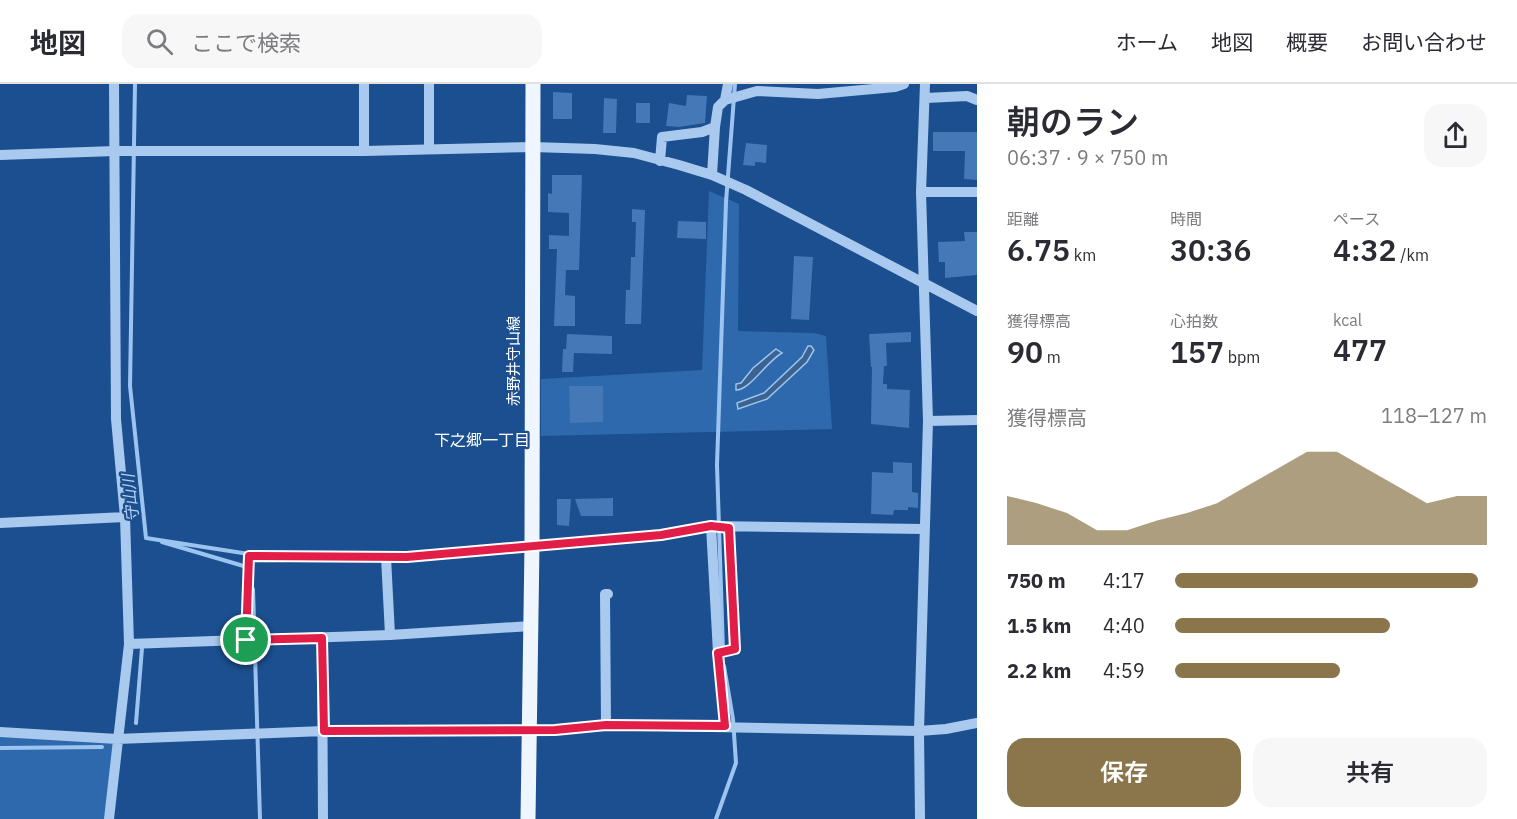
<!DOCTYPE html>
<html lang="ja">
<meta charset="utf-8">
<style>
:root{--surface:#fff;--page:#f7f7f7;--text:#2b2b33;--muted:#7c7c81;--line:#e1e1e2;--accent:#8a764a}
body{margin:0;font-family:"IBM Plex Sans","Noto Sans JP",sans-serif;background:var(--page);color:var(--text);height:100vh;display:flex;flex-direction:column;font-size:22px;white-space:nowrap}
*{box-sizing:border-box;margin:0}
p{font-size:20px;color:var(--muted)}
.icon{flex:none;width:33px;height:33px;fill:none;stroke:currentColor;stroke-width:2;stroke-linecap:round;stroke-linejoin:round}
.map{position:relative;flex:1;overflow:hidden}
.drawer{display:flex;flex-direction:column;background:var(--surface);width:540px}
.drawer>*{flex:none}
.pin{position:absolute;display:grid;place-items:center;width:51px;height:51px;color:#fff;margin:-26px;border:3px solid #fff;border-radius:50%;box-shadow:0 2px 6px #0007}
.round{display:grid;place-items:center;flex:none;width:63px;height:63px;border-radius:18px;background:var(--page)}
.headline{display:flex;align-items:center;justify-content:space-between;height:102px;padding:0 30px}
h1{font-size:33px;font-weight:600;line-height:45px}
.figures{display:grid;grid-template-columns:repeat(3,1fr);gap:9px;height:102px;padding:6px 30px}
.figures div{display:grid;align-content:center}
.figures b{font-size:30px;font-weight:600}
.figures small{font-size:16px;font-weight:400}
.figures p{font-size:16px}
.chart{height:168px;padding:12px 30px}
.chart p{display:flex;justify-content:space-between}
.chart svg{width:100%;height:108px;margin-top:6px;fill:var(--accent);opacity:.7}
.button{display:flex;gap:12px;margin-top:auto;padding:12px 30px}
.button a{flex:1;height:69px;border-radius:18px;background:var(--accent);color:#fff;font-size:24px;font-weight:600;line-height:69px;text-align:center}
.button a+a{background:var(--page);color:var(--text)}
ul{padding:0 30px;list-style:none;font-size:20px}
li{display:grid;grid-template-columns:96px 72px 1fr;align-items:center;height:45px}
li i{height:15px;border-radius:8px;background:var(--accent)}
header{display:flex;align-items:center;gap:36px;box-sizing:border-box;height:84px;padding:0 30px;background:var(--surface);border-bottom:2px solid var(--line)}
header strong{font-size:28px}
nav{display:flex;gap:33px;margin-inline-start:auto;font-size:21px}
.search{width:420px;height:54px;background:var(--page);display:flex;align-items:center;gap:15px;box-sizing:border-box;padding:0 21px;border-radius:18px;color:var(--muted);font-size:22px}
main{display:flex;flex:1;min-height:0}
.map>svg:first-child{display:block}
</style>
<header>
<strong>地図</strong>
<div class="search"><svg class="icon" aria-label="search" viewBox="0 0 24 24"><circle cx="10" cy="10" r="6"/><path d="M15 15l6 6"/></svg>ここで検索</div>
<nav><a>ホーム</a><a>地図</a><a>概要</a><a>お問い合わせ</a></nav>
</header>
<main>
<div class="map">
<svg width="977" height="735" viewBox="0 0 977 735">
<rect width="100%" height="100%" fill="#1b4f8f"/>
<path fill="#2e69ad" d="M709 107 739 120 738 247 814 249 826 252 832 345 541 352V295L702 286Z
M0 648 117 655 109 735H0Z"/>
<path fill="#3c6290" stroke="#9cc4f0" stroke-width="1.5" d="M808 262H811L814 266 807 278 767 315 738 325 737 319 764 309 802 273Z
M776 265 782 269C767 277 749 307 736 306V300L741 299 753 284Z"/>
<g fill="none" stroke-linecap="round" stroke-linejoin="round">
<path stroke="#9cc4f0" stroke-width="4" d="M135 0 130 302 146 454 249 470
M162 458 247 483
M253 505 260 735
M723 566 717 381 726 118 735 0
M136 639 142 564
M0 664 102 663
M716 735 736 679 733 635 724 582"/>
</g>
<path fill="#4478b7" d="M553 8 572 9V35H553Z
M687 11 707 12 705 39 679 43 666 42 669 19 686 22Z
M604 14 617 15 616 49H603Z
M636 19H650V39H636Z
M933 48H977V96L964 95 965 67H933Z
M746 59 767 61 766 79 755 78V82L743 81Z
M552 91H582L579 186H566L565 211 575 212V242H554L557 165H549V151L569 152V129L548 128V109L552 110Z
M632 125 645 126 641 240H625L626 206H630L631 173H635L636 138H632Z
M678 137 706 138V155L677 154Z
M964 148H977V191L945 194V178H939L938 158 965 157Z
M794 172 813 173 809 236 791 235Z
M911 248V258L886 259 887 282H884L883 300H887V305L910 306 909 344 871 340 872 283H871L869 250Z
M567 250 612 252V270L574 269 573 288H562L563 265H566Z
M569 302H603V338L570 339Z
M893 378 912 379V408L918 409V424L908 423V426H894L893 431 871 430 872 388 893 389Z
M613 414V432H581L575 415Z
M557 415H571L569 442 557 441Z"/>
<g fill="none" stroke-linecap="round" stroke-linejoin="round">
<path stroke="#a9c9ee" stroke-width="10" d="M429 0V65
M926 14 967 12 977 16
M725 16 728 0
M364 67V0
M0 71 115 67H364L533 63 595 65 634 69 679 81 712 91 746 106 977 227
M660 77 662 53 702 48 715 43
M712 91 715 43 718 23 725 16 757 7 818 10 895 3 904 0
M921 108H977
M928 337 977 336
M0 439 125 433
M711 442 718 569
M386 473 390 551
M322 554 323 735
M246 556 249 472 407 473 661 451 711 442 924 445
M129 560 390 551 531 542
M606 641 605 510H608
M725 642 718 569 735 565 729 444
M0 648 117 655 324 647 555 646 606 641 919 647 946 645 977 639
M109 735 129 560 125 433 116 335 114 0
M920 735 919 647 928 337 921 108 925 0"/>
<path stroke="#f0f6ff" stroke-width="15" d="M528 735 532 461 533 0"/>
</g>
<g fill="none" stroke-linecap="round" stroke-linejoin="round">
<g stroke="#fff" stroke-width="12">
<path id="route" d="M711 442 729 444 735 565 718 569 725 642 606 641 555 646 324 647 322 554 246 556 249 472 407 473 661 451Z"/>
</g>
<use href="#route" stroke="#e11d48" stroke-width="8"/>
</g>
<g text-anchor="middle" stroke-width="4.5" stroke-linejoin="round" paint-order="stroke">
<g font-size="15" fill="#fff" stroke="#1b4f8f">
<text transform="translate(514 277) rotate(-90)" y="5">赤野井守山線</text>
</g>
<g font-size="16" fill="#fff" stroke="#1b4f8f">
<text x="482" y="362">下之郷一丁目</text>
</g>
<g font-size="16" font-style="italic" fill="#b5d3f5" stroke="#1b4f8f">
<text transform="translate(130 414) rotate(-96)" y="6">守山川</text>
</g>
</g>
</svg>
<div class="pin" style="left:246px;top:556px;background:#1e9e55"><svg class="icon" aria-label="arrive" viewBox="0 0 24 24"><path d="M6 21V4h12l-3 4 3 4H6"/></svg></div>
</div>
<section class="drawer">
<div class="headline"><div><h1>朝のラン</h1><p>06:37 · 9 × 750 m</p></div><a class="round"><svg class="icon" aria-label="share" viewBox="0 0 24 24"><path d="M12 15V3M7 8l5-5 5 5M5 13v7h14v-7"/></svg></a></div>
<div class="figures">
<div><p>距離</p><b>6.75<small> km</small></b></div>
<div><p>時間</p><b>30:36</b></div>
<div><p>ペース</p><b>4:32<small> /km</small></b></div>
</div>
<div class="figures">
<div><p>獲得標高</p><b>90<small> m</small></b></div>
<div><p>心拍数</p><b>157<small> bpm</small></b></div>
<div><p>kcal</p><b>477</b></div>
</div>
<div class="chart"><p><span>獲得標高</span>118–127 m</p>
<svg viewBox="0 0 160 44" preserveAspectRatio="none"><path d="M0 44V24L10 27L20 31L30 38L40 38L50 34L60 31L70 27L80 20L90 13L100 6L110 6L120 13L130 20L140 27L150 24L160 24V44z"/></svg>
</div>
<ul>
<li><b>750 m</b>4:17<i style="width:97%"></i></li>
<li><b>1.5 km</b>4:40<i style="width:69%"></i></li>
<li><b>2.2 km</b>4:59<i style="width:53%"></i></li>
</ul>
<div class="button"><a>保存</a><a>共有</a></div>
</section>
</main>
